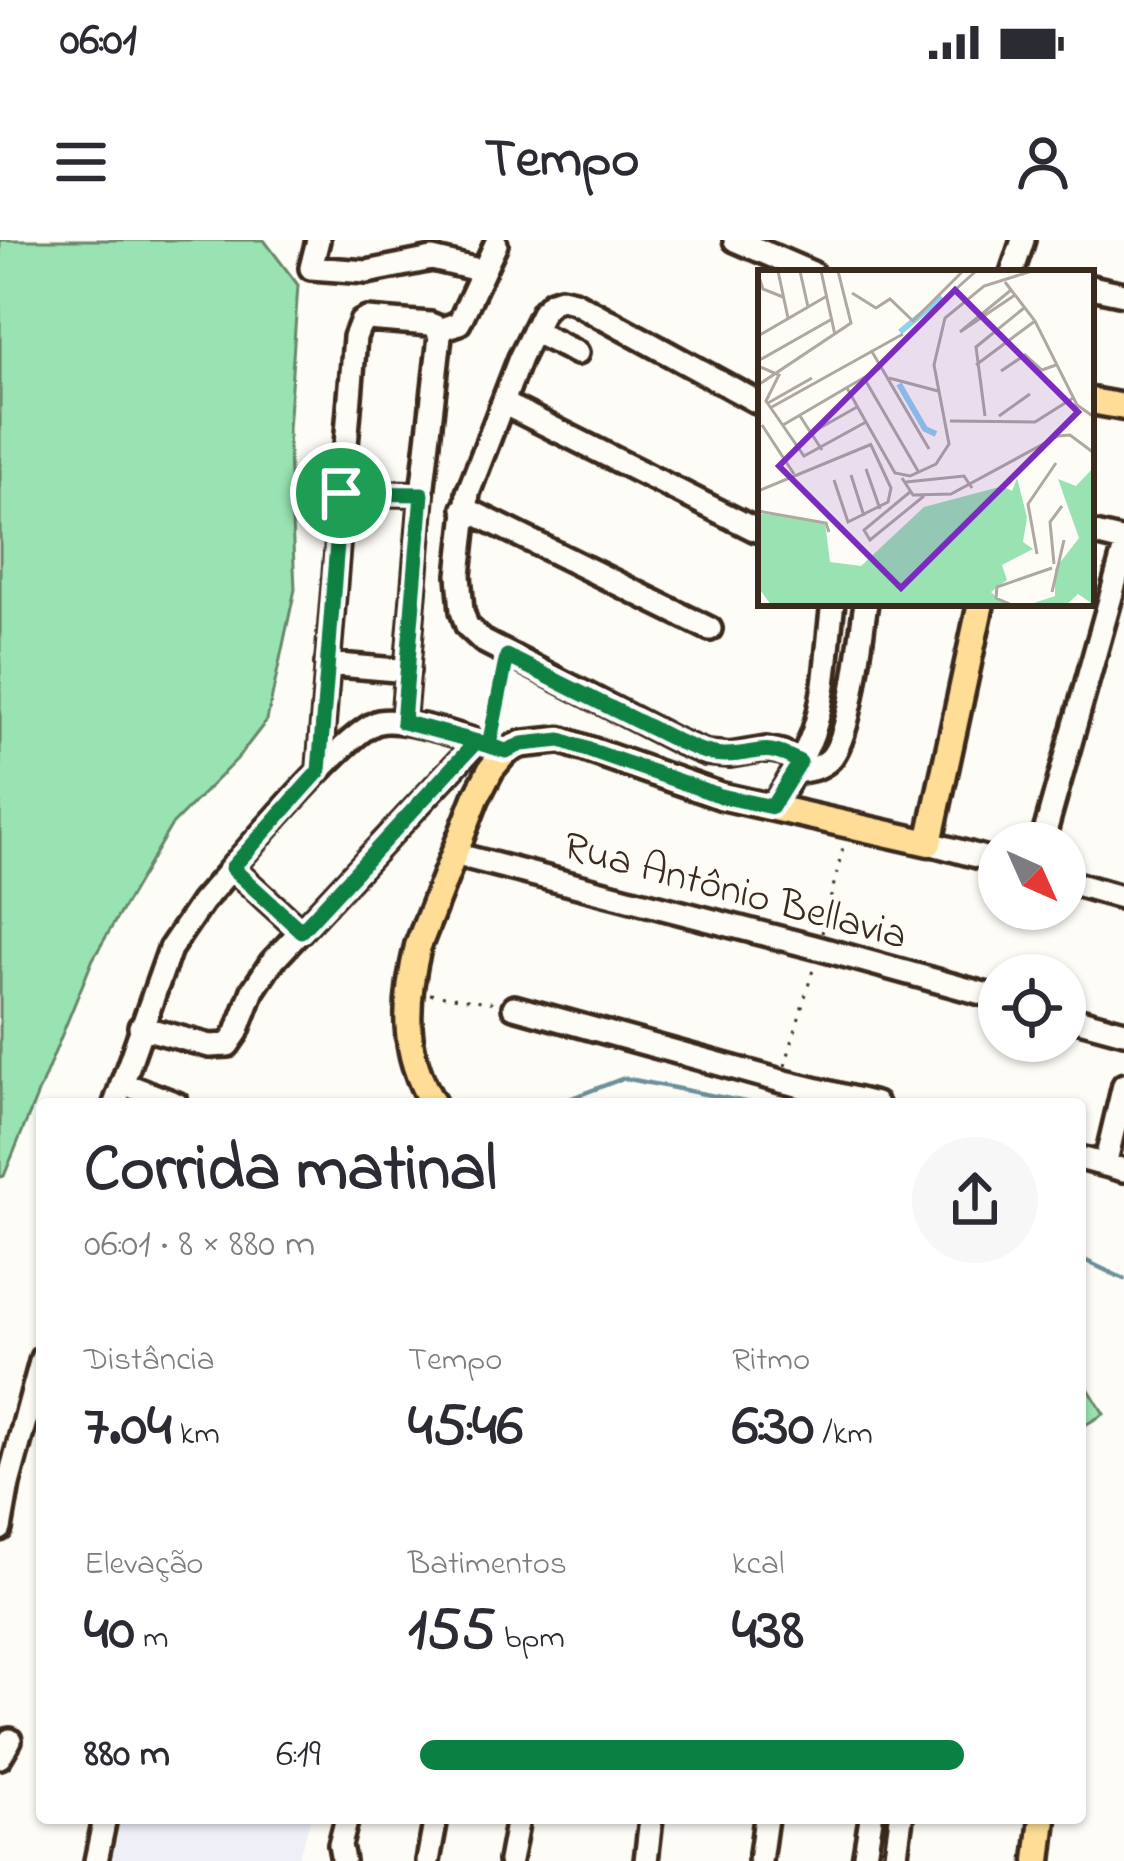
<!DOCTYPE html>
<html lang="pt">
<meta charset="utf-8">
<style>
:root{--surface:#fff;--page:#f7f7f7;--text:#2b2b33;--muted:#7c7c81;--accent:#0b8043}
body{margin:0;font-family:"Indie Flower",sans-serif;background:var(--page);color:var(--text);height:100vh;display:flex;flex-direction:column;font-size:45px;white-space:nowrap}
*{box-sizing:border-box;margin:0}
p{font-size:39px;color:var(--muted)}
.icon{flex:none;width:66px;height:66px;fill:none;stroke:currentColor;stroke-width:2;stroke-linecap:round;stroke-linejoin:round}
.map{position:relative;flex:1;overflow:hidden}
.side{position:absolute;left:36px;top:858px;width:1050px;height:726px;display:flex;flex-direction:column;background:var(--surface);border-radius:12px;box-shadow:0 3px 9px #0004}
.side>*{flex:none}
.needle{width:78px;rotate:135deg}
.tools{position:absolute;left:978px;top:582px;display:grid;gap:24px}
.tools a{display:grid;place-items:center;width:108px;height:108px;border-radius:50%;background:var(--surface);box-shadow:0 3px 9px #0004;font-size:60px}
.pin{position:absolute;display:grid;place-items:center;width:102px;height:102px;color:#fff;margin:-51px;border:6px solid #fff;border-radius:50%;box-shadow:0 3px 12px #0007}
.round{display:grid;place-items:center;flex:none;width:126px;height:126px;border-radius:63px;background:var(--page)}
.summary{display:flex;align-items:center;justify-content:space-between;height:204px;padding:0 48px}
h1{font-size:66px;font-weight:700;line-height:90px}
.figures{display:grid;grid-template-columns:repeat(3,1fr);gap:18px;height:204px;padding:12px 48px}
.figures div{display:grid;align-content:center}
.figures b{font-size:60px;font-weight:700}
.figures small{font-size:33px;font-weight:400}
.figures p{font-size:33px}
ul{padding:0 48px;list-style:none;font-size:39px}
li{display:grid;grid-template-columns:192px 144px 1fr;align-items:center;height:90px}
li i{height:30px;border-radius:15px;background:var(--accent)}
.status{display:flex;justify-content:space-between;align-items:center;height:84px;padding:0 60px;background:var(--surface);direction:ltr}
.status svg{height:33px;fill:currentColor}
header{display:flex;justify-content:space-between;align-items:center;height:156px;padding:0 48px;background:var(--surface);font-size:54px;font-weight:700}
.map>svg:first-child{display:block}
</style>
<div class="status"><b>06:01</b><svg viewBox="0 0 49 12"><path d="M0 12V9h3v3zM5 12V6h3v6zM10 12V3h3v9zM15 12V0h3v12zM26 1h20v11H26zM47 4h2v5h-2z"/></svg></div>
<header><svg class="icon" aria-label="menu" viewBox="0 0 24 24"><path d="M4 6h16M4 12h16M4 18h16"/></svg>Tempo<svg class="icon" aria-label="person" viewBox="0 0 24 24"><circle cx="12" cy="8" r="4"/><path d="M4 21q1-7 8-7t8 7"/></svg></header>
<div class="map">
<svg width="1124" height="1621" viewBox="0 0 1124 1621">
<rect width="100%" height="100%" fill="#fdfcf7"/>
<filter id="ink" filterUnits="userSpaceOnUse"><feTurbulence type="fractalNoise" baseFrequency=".00833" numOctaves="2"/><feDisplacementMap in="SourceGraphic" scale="24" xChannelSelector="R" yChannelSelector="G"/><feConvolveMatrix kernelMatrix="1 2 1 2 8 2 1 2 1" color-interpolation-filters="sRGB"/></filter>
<g filter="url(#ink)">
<path fill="#efeff8" d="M120 1578H311L297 1621H112Z"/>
<path fill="#99e3b3" stroke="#6a8668" stroke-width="3" d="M0 0H264L298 45 288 190 295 349 267 480 237 519 171 586 93 719 4 936 0 937Z
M1080 1135 1104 1174 1080 1188Z"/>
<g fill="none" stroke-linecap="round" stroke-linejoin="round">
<path stroke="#6c8f9b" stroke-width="4.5" d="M556 864 624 838 755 864
M1080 1018 1124 1039"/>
<g stroke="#3b2a1e" stroke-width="30">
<path id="minor" d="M318 0 311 28 367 32 432 19 483 31
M735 0 812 33
M1012 33 1023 0
M1091 47 1124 54
M439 90 459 83 496 4
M533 91 577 113
M503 163 756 290
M761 164 574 62 561 59 552 62 543 71 520 118 468 253 459 335 462 371 467 386 483 401 679 502 706 513 730 515 766 509 782 512 800 522
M341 253 422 254
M464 268 710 389
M1091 293 1124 301
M327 424 408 431
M319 531 355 97 361 82 367 79 430 84 435 86 440 96 422 254 403 482
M795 532C808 530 820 529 830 519 852 496 860 398 866 363
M772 567C788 543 803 520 813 493 827 453 827 405 833 363
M929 603 999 622
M1042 603 1124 310
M454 614 818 708 999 758
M232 628 301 691
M1065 641 1124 658
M514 767 781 841 876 864
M1065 776 1124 792
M140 787 210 806 228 805 237 792 253 750 271 723 477 502
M122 843 177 864
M115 864 170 709 202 662C231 630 347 489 379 482 405 476 479 502 506 511
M1080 918 1124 930
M1105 925 1124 845
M0 1289 8 1244 42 1118
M0 1517 10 1500
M96 1621 105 1578
M343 1621 340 1605 347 1578
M428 1621 436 1578
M510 1621 518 1578
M646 1621 651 1578
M760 1621 766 1578
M864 1621 871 1578
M895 1621 901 1578"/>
</g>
<g stroke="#3b2a1e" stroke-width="33">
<path id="major" d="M1091 161 1124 167
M433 864C402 812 404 764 418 706L476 558 491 529 506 511 522 504 561 500 721 556 929 603 981 363
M1038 1621 1043 1578"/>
</g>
<path stroke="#3b2a1e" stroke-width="3" stroke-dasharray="3 9" stroke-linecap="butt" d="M492 490 503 435
M822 693 844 603
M430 754 497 763
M785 826 814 726"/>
<use href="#minor" stroke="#fdfcf7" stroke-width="21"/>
<use href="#major" stroke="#ffdd96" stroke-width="24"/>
</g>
</g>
<g fill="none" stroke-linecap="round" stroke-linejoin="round" filter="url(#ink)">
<g stroke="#fff" stroke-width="24">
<path id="route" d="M341 253 319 531 232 628 301 691 476 502 506 511 522 504 561 500 721 556 772 567 800 522C761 501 761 515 725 515 708 515 694 508 679 502L507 416 489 505 403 482 422 254 341 253"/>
</g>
<use href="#route" stroke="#0b8043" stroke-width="15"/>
</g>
<g text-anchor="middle" stroke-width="10" stroke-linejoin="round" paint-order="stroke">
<g font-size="42" fill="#3b2a1e" stroke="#fdfcf7">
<text transform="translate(736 648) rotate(15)" y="15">Rua Antônio Bellavia</text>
</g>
</g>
<g transform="translate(758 30)">
<rect width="336" height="336" fill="#fdfcf7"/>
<path d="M336 197V335L320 324 308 335H270L297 326V299L321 268 300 209 318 216ZM259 208 269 247 265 272 275 279 244 295 249 310 233 322 248 335H13L0 317V243L67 252 72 292 103 296 166 237 245 216 254 221Z" fill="#99e3b3"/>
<path fill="none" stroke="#8dd2ef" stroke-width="6" d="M142 62 184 27M141 114 167 159 178 164"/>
<path fill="none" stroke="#afa8a0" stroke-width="3" d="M20 1 30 48M42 1 50 37M63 1 77 65M0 4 5 19 25 27M247 12 277 51 319 135 336 147M253 20 202 62 257 25M94 23 118 38 132 29 155 51 205 1M188 28 218 1M0 66 69 26M113 80 171 179M0 91 74 49M218 95 277 51M0 96 21 105 8 131 46 186 108 152 137 203 152 206 178 194 191 174 176 95 187 48 226 16 274 1M243 101 267 85 284 100 298 95M106 108 160 201M131 108 180 121M0 115 93 53 80 1M89 118 108 152M10 133 54 108M12 138 145 64M42 146 64 180M227 146 218 77 266 38M241 146 272 124M192 151 277 152 315 128M4 155 36 204M25 155 124 97M53 163 99 137M108 199 122 239M93 205 106 246M144 208 155 225 193 224 300 166 312 165 336 183M76 210 90 252 130 232 133 218 113 175M148 212 206 206 214 218M0 221 114 174M152 222 106 260 112 270 166 226M0 241 68 253 71 262M279 284 270 234 298 193M296 294 292 252 304 236M294 322 306 270M254 335 238 328 239 317 294 298"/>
<path fill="#7b2cbf" fill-opacity="0.15" stroke="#7b2cbf" stroke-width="6" d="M197 20 320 142 143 318 21 196Z"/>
<rect width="336" height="336" fill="none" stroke="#3b2a1e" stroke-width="6"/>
</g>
</svg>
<div class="tools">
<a><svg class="needle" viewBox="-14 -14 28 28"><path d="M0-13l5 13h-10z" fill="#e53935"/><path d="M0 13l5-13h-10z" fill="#7c7c81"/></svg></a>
<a><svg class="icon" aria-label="locate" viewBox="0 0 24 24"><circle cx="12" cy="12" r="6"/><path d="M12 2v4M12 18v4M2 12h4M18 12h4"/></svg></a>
</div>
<div class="pin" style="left:341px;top:253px;background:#1e9e55"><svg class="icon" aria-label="arrive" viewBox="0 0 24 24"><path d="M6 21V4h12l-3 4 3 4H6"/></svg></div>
<section class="side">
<div class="summary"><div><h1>Corrida matinal</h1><p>06:01 · 8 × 880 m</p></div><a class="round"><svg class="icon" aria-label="share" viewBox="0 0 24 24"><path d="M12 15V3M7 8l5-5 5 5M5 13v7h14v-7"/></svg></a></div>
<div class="figures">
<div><p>Distância</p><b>7.04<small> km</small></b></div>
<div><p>Tempo</p><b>45:46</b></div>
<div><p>Ritmo</p><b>6:30<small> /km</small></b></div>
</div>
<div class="figures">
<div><p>Elevação</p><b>40<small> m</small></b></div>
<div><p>Batimentos</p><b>155<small> bpm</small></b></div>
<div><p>kcal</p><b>438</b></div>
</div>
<ul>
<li><b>880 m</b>6:19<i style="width:88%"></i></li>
</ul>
</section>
</div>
